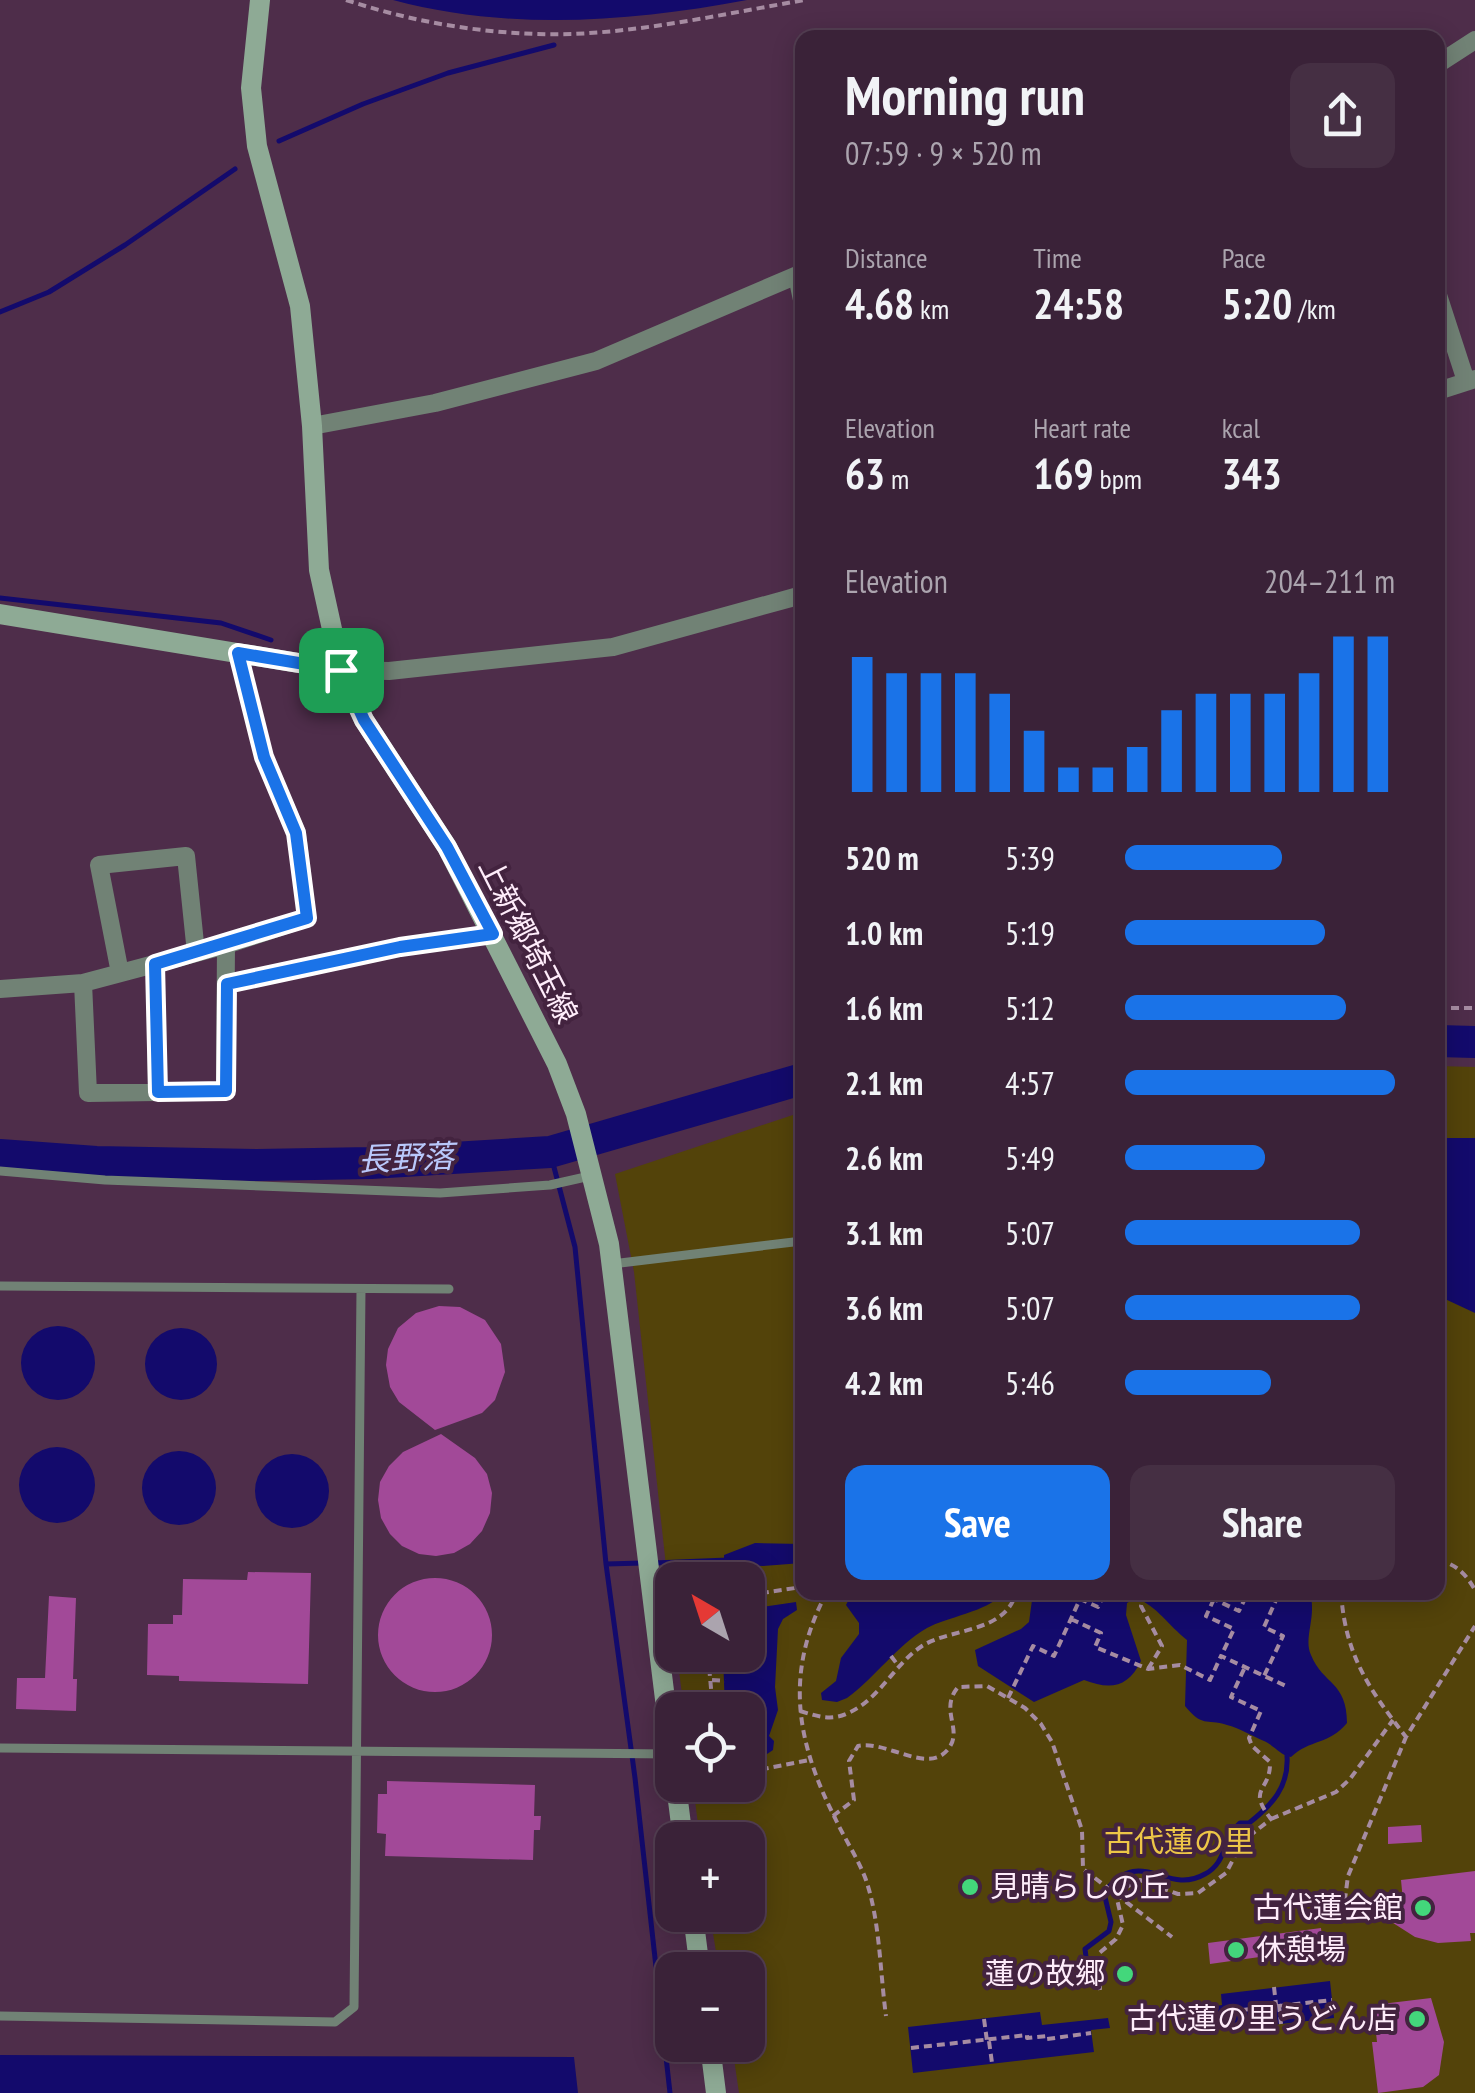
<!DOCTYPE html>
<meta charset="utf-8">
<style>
:root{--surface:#3a2238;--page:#452f43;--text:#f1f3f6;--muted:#aba4ae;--line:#543f53;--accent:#1a73e8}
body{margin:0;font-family:"PT Sans Narrow","Noto Sans JP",sans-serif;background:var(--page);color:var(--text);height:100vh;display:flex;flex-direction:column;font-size:38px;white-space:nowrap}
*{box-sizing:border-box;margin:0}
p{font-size:32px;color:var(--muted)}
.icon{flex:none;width:55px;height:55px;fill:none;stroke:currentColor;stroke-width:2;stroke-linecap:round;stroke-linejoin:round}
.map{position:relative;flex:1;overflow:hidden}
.panel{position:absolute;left:795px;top:30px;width:650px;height:1570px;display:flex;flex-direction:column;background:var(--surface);border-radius:20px;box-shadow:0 5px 25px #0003,0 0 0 2px var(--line)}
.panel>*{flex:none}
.needle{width:65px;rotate:321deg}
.buttons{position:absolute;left:655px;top:1562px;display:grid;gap:20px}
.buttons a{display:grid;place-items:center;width:110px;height:110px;border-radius:20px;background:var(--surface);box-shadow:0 5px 25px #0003,0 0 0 2px var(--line);font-size:50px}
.pin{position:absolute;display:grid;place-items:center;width:85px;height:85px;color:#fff;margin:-42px;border-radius:20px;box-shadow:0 5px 15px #0006}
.round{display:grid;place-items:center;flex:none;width:105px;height:105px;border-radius:20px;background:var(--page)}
.headline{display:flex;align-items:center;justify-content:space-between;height:170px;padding:0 50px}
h1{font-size:55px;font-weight:700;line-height:75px}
.stats{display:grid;grid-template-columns:repeat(3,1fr);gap:15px;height:170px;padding:10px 50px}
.stats div{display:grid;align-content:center}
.stats b{font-size:42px;font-weight:700}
.stats small{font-size:28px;font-weight:400}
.stats p{font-size:28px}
.chart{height:280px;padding:20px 50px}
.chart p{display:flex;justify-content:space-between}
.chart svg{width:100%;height:180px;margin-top:10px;stroke:var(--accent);stroke-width:6}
.primary-button{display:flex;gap:20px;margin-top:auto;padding:20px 50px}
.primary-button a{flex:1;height:115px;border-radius:20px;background:var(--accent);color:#fff;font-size:40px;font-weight:700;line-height:115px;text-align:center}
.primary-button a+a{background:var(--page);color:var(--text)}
ul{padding:0 50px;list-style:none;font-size:32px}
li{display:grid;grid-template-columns:160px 120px 1fr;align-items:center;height:75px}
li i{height:25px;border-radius:12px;background:var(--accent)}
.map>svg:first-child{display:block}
</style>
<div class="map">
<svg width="1475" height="2093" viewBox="0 0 1475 2093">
<rect width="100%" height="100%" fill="#4e2d4a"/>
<path fill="#53430a" d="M1438 1066 1475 1067V2093H739L732 2045H748V1970H719L710 1915H748V1840H700L693 1785H748V1710H684L677 1655H748V1580H672V1621L634 1272 615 1174 802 1112V1592H1438Z"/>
<path fill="#130a6c" d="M393 0H747C630 22 509 31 393 0Z
M1438 1138H1475V1313L1445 1299 1440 1287Z
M21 1363a37 37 0 1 1 74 0a37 37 0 1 1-74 0Z
M145 1364a36 36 0 1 1 72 0a36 36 0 1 1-72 0Z
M19 1485a38 38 0 1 1 76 0a38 38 0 1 1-76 0Z
M142 1488a37 37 0 1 1 74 0a37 37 0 1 1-74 0Z
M255 1491a37 37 0 1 1 74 0a37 37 0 1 1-74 0Z
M755 1543 802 1544V1563L763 1566 724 1564V1555Z
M994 1592 999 1596C990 1610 945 1618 927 1628 896 1646 876 1677 847 1698L837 1702 822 1700 821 1693 836 1681 841 1658 859 1634V1623L846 1605 850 1597Z
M1033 1593H1310C1317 1617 1303 1638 1311 1655 1323 1685 1347 1681 1347 1723 1329 1745 1310 1739 1291 1757 1280 1755 1275 1746 1264 1741 1252 1736 1239 1728 1227 1725 1205 1718 1203 1728 1185 1706L1187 1640C1169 1626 1157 1606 1136 1598L1127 1603 1126 1615 1141 1661C1128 1688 1110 1690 1084 1680L1034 1702 978 1666 975 1650 1021 1629 1029 1622Z
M796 1602 797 1610 783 1619 778 1629 775 1687 778 1710 769 1736 774 1741 773 1750 764 1756 748 1757V1710H725L723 1655H748V1609Z
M1330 1981 1334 2018 1227 2030 1225 2018 1211 2019 1209 2007 1222 2005 1221 1994Z
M1040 2012 1042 2025 1108 2018 1110 2028 1091 2030 1094 2052 913 2073 908 2027Z
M0 2055 574 2057 578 2093H0Z"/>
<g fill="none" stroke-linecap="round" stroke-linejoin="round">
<path stroke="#130a6c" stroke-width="5" d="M279 141 363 104 448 73 554 45
M0 312 49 292 125 245 235 169
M0 598 221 623 271 640
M550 1152 575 1247 606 1564 635 1778 670 2093
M654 1563 728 1560
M606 1564 643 1563
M1088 1973 1085 1949 1109 1931 1111 1922 1104 1893C1141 1843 1165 1897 1205 1874 1227 1863 1223 1837 1240 1823H1249C1272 1805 1289 1787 1287 1756"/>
<path stroke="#130a6c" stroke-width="32" d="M1438 1041 1475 1042
M0 1155 96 1162 257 1165 371 1163 550 1152 802 1079"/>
</g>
<path fill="#a24998" d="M439 1306 460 1307 485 1320 501 1344 505 1372 495 1400 482 1413 435 1430 399 1402 390 1387 386 1365 388 1349 398 1328 416 1313Z
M441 1434 475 1458 487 1474 492 1493 490 1513 482 1531 470 1544 454 1553 436 1556 419 1554 402 1546 390 1534 381 1518 378 1500 380 1482 389 1466 403 1452Z
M248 1572 311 1573 308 1684 179 1681V1676L147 1675 148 1624H173V1615H182L183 1579 247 1580Z
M378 1635a57 57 0 1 1 114 0a57 57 0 1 1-114 0Z
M49 1596 76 1598 73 1679H77L76 1711 16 1709 17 1678H45Z
M387 1781 535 1785 534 1816H541L540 1830H534L533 1860 385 1856 386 1834 377 1833 378 1794H387Z
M1421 1825 1422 1842 1388 1844V1827Z
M1475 1871V1933H1470L1471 1941 1438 1943 1415 1937 1365 1905 1403 1901 1401 1880Z
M1321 1928 1323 1948 1210 1964 1208 1943Z
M1431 1998 1444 2042 1439 2075 1423 2087 1378 2093 1372 2042H1377L1373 2005Z"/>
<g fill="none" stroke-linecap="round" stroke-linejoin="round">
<path stroke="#a68ca2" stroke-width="4" stroke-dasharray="8 5" stroke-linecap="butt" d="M346 0C419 24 495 36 572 34 650 31 728 13 805 0
M1438 1008H1475
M1438 1560C1456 1564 1466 1574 1475 1590
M827 1592C784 1672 796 1741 835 1818 844 1838 858 1858 866 1880 880 1921 880 1972 886 2016
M1143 1592 1141 1606 1162 1646 1148 1669
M1199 1592 1239 1611 1248 1592
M1260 1592 1276 1600 1264 1627 1283 1636 1264 1676
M1341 1592C1345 1655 1369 1689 1406 1737L1475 1626
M755 1594 756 1608
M748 1595 802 1587
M906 1595V1592
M1214 1599 1206 1616 1234 1629 1221 1656
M1071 1619 1101 1633 1095 1647 1148 1669 1180 1665 1210 1680 1221 1656 1286 1686
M708 1655 713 1710
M891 1656 900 1668
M712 1680 725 1681
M1008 1698 1033 1646 1054 1656 1080 1599 1098 1607 1105 1592
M800 1711C817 1716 830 1721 846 1714 880 1700 893 1665 922 1646 951 1628 1002 1633 1015 1596L1013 1592
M748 1772 809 1760
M833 1816 854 1800 849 1761 858 1746C888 1740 929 1776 949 1748 963 1729 939 1710 958 1687L987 1686 1025 1708 1041 1724 1052 1742 1082 1830 1083 1869 1172 1937
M1271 1819 1336 1792 1350 1779 1393 1720
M1343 1914 1348 1876 1406 1737
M1274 1987 1276 2005
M1100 1990 1097 1955 1116 1939 1123 1925 1117 1899 1119 1891 1140 1880 1178 1894 1198 1893 1226 1873 1243 1841 1271 1819C1246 1787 1271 1792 1270 1762L1252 1746 1249 1738 1261 1711 1231 1697 1245 1667
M1279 2004 1281 2024
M1220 2018V2016L1234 2014V2011L1332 2000
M984 2019 987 2041
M989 2041 992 2063
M911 2048 1027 2035V2038L1047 2036V2039L1091 2033"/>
<path stroke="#718275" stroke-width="9" d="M0 1171 105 1180 440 1193 550 1185 590 1176
M612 1264 802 1241
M0 1286 449 1289
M0 1748 672 1754
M0 2016 335 2022 354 2007 361 1289"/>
<path stroke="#718275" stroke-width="18" d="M1438 64 1475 40
M797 276 802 300
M1438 295 1466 381
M1438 391 1475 379
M312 426 435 403 596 361 802 273
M341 670 389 671 613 647 802 595
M155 964 157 1092
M120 973 99 865 186 856 196 953
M83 983 88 1093 225 1091 226 945 307 918 297 833 264 757 238 653
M227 984 400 947 493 934
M0 989 83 983 226 945"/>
<path stroke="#8eaa95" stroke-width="20" d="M260 0 251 88 257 146 300 306 312 426 319 570 341 670 364 720 447 847 557 1064 576 1114 609 1244 672 1756
M0 614 341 670
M676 1785 683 1840
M693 1915 700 1970
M710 2045 716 2093"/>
</g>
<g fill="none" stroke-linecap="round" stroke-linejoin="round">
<g stroke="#fff" stroke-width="20">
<path id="route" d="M238 653 341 670 364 720 447 847 493 934 400 947 227 984 226 1091 158 1092 155 964 307 918 296 833 264 757Z"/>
</g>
<use href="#route" stroke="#1a73e8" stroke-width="12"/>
</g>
<g fill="#43d77b" stroke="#43233f" stroke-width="4">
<circle cx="970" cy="1887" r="10"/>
<circle cx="1423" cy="1908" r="10"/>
<circle cx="1236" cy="1950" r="10"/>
<circle cx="1125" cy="1974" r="10"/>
<circle cx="1417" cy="2019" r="10"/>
</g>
<g text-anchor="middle" stroke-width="8" stroke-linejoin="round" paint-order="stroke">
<g font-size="30" fill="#feecfa" stroke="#43233f">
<text transform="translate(528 941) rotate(63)" y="10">上新郷埼玉線</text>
</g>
<g font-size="30" fill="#edc647" stroke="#43233f">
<text x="1179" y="1852">古代蓮の里</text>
</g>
<g font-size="30" fill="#feecfa" stroke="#43233f" text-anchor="end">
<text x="990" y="1897" text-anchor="start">見晴らしの丘</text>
<text x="1403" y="1918">古代蓮会館</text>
<text x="1256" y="1960" text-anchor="start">休憩場</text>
<text x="1105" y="1984">蓮の故郷</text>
<text x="1397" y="2029">古代蓮の里うどん店</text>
</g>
<g font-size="32" font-style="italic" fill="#b9c8fb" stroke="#43233f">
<text transform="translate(406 1158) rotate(-2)" y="11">長野落</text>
</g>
</g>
</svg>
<div class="buttons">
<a><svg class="needle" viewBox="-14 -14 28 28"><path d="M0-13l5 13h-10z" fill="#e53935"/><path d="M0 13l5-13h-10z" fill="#aba4ae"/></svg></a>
<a><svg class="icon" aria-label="locate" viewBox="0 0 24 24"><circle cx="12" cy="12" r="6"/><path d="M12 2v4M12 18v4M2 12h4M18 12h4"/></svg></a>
<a>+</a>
<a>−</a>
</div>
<div class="pin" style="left:341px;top:670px;background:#1e9e55"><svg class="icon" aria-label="arrive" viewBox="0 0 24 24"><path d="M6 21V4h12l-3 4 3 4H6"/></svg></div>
<section class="panel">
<div class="headline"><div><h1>Morning run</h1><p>07:59 · 9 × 520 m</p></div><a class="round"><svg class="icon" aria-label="share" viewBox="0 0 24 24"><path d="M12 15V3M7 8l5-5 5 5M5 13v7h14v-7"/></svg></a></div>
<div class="stats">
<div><p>Distance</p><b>4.68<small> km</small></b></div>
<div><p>Time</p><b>24:58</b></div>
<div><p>Pace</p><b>5:20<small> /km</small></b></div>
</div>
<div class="stats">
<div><p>Elevation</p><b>63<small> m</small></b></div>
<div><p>Heart rate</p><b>169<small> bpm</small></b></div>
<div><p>kcal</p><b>343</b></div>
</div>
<div class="chart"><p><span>Elevation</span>204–211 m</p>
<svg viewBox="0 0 160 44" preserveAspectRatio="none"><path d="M5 44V11M15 44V15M25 44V15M35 44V15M45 44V20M55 44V29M65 44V38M75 44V38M85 44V33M95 44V24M105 44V20M115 44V20M125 44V20M135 44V15M145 44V6M155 44V6"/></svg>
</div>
<ul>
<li><b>520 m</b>5:39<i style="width:58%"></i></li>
<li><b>1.0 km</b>5:19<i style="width:74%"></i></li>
<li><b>1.6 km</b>5:12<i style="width:82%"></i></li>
<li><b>2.1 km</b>4:57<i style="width:100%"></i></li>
<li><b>2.6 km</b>5:49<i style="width:52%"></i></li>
<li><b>3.1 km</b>5:07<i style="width:87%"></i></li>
<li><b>3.6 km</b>5:07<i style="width:87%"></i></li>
<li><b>4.2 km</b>5:46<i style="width:54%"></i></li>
</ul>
<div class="primary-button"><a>Save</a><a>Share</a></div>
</section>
</div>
